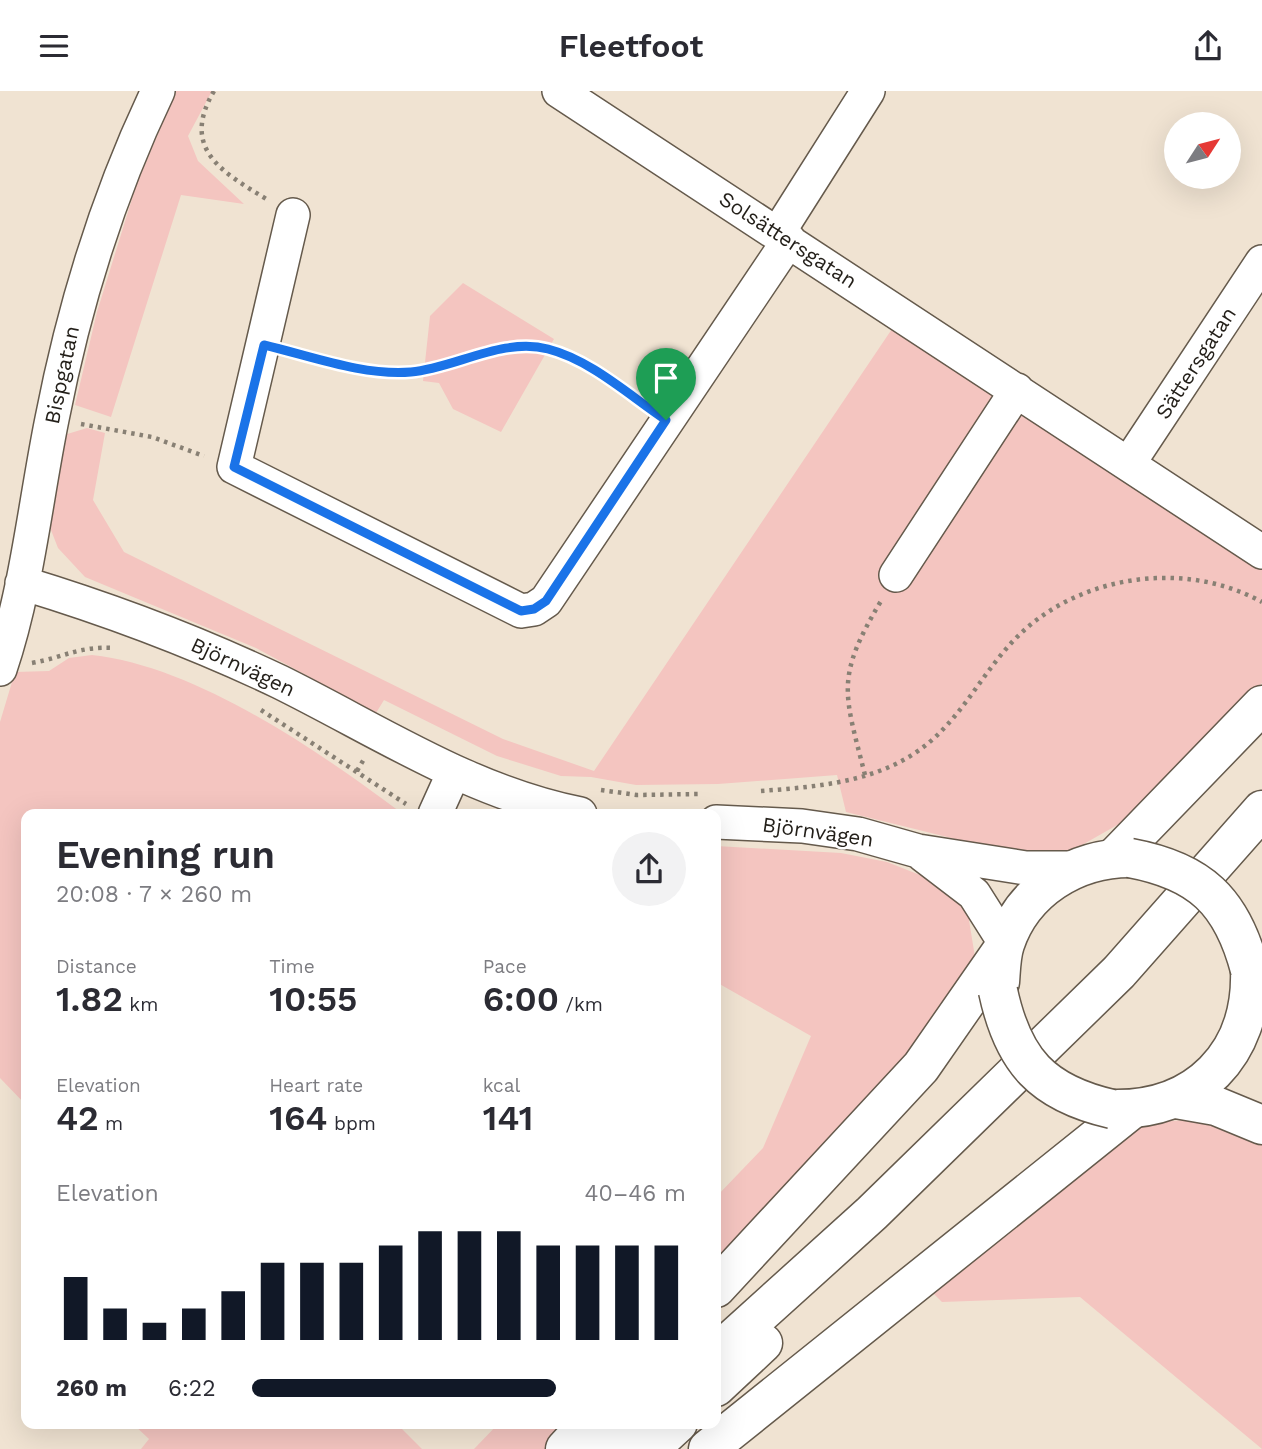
<!DOCTYPE html>
<meta charset="utf-8">
<style>
:root{--surface:#fff;--page:#f2f2f3;--text:#2b2b33;--muted:#7c7c81;--accent:#111827}
body{margin:0;font-family:"Work Sans",sans-serif;background:var(--page);color:var(--text);height:100vh;display:flex;flex-direction:column;font-size:26px;white-space:nowrap}
*{box-sizing:border-box;margin:0}
p{font-size:23px;color:var(--muted)}
.icon{flex:none;width:38px;height:38px;fill:none;stroke:currentColor;stroke-width:2;stroke-linecap:round;stroke-linejoin:round}
.map{position:relative;flex:1;overflow:hidden}
.side{position:absolute;left:21px;top:718px;width:700px;height:620px;display:flex;flex-direction:column;background:var(--surface);border-radius:14px;box-shadow:0 7px 28px #0002}
.side>*{flex:none}
.needle{width:46px;rotate:54deg}
.buttons{position:absolute;left:1164px;top:21px;display:grid;gap:14px}
.buttons a{display:grid;place-items:center;width:77px;height:77px;border-radius:50%;background:var(--surface);box-shadow:0 7px 28px #0002;font-size:35px}
.pin{position:absolute;display:grid;place-items:center;width:60px;height:60px;color:#fff;margin:-72px -30px;border-radius:50% 50% 50% 0;rotate:-45deg;box-shadow:0 0 7px #0007}
.pin .icon{rotate:45deg}
.round{display:grid;place-items:center;flex:none;width:74px;height:74px;border-radius:37px;background:var(--page)}
.summary{display:flex;align-items:center;justify-content:space-between;height:119px;padding:0 35px}
h1{font-size:38px;font-weight:600;line-height:52px}
.figures{display:grid;grid-template-columns:repeat(3,1fr);gap:10px;height:119px;padding:7px 35px}
.figures div{display:grid;align-content:center}
.figures b{font-size:35px;font-weight:600}
.figures small{font-size:19px;font-weight:400}
.figures p{font-size:19px}
.chart{height:196px;padding:14px 35px}
.chart p{display:flex;justify-content:space-between}
.chart svg{width:100%;height:126px;margin-top:7px;stroke:var(--accent);stroke-width:6}
ul{padding:0 35px;list-style:none;font-size:23px}
li{display:grid;grid-template-columns:112px 84px 1fr;align-items:center;height:52px}
li i{height:18px;border-radius:9px;background:var(--accent)}
header{display:flex;justify-content:space-between;align-items:center;height:91px;padding:0 35px;background:var(--surface);font-size:32px;font-weight:600}
.map>svg:first-child{display:block}
</style>
<header><svg class="icon" aria-label="menu" viewBox="0 0 24 24"><path d="M4 6h16M4 12h16M4 18h16"/></svg>Fleetfoot<svg class="icon" aria-label="share" viewBox="0 0 24 24"><path d="M12 15V3M7 8l5-5 5 5M5 13v7h14v-7"/></svg></header>
<div class="map">
<svg width="1262" height="1358" viewBox="0 0 1262 1358">
<rect width="100%" height="100%" fill="#f0e3d2"/>
<path fill="#f4c5c0" d="M176 0H212L188 45 198 70 244 113 181 104 111 326 75 314 97 221 136 95Z
M463 192 554 248 501 341 453 318 439 292 423 290 430 225Z
M896 232 1262 475V592L1133 725 1075 758 1044 766 1012 762 846 721 837 684 718 693 636 694 591 686 561 685 497 665 384 609 376 622 256 557 85 486 58 457 49 434 64 344 87 337 105 342 93 409 124 461 503 648 594 680Z
M92 564C195 575 317 659 399 720L26 723V1014L0 987V631L15 581 49 580 69 567Z
M716 755 841 762 887 771 920 784 948 800 968 823 975 866 945 921 716 1177V1106L763 1057 811 945 716 891Z
M1184 1029 1218 1034 1262 1050V1358L1080 1206 942 1211 930 1199 1118 1049 1150 1032Z
M132 1332H396L422 1358H141L149 1348Z
M499 1332H570L545 1358H474Z"/>
<g fill="none" stroke-linecap="round" stroke-linejoin="round">
<g stroke="#655a4c" stroke-width="36">
<path id="minor" d="M559 0 1262 461
M293 124 234 376 521 520 534 518 546 510 789 149
M778 142 868 0
M1129 372 1262 171
M896 484 1017 299
M22 492C111 519 196 551 280 591 379 640 470 701 580 723
M0 578C27 498 35 412 52 328 74 215 108 104 158 0
M435 723 454 681
M716 731 802 735 858 743 918 760 1026 777H1075
M923 764 974 803 1005 852"/>
</g>
<g stroke="#655a4c" stroke-width="41">
<path id="primary" d="M1000 891C1001 879 1001 865 1005 853 1023 799 1075 767 1130 767
M1176 1008 1216 1015 1262 1034
M1112 1018C1197 1020 1253 963 1250 879"/>
</g>
<g stroke="#655a4c" stroke-width="41">
<path id="trunk" d="M1114 767 1262 614
M716 1197 921 976 1003 858
M716 1263 872 1122 1119 881 1262 719
M716 1296 763 1252
M565 1358 589 1332
M610 1358 639 1332
M650 1358 678 1332
M708 1358 1131 1019"/>
</g>
<path stroke="#888074" stroke-width="4.5" stroke-dasharray="3.5 5" stroke-linecap="butt" d="M214 0C180 58 222 81 268 109
M293 260C331 269 373 285 413 280 456 276 504 246 548 258 583 267 614 294 644 314
M81 333 152 346 204 365
M32 572C65 566 78 555 115 557
M261 619 406 713
M357 680 364 668
M865 684C844 601 835 587 881 510
M601 699 637 704 700 703
M761 700C813 696 870 692 915 662 960 632 979 585 1016 547 1078 484 1184 468 1262 511"/>
<use href="#minor" stroke="#fff" stroke-width="33"/>
<use href="#primary" stroke="#fff" stroke-width="38"/>
<use href="#trunk" stroke="#fff" stroke-width="38"/>
<g stroke="#655a4c" stroke-width="41" stroke-linecap="butt">
<path id="primary-bridge" d="M1130 767C1200 780 1232 810 1250 879
M998 900C1013 970 1042 1002 1112 1018"/>
</g>
<use href="#primary-bridge" stroke="#fff" stroke-width="38"/>
</g>
<g fill="none" stroke-linecap="round" stroke-linejoin="round">
<g stroke="#fff" stroke-width="14">
<path id="route" d="M264 254C311 265 363 285 411 281 455 277 503 246 548 258 591 269 630 305 666 329L546 510 534 518 521 520 234 376Z"/>
</g>
<use href="#route" stroke="#1a73e8" stroke-width="9"/>
</g>
<g text-anchor="middle" stroke-width="5" stroke-linejoin="round" paint-order="stroke">
<g font-size="21" fill="#231f19" stroke="#fff">
<text transform="translate(788 149) rotate(33)" y="7">Solsättersgatan</text>
<text transform="translate(1196 272) rotate(-57)" y="7">Sättersgatan</text>
<text transform="translate(62 284) rotate(-78)" y="7">Bispgatan</text>
<text transform="translate(243 576) rotate(25)" y="7">Björnvägen</text>
<text transform="translate(818 741) rotate(8)" y="7">Björnvägen</text>
</g>
</g>
</svg>
<div class="buttons">
<a><svg class="needle" viewBox="-14 -14 28 28"><path d="M0-13l5 13h-10z" fill="#e53935"/><path d="M0 13l5-13h-10z" fill="#7c7c81"/></svg></a>
</div>
<div class="pin" style="left:666px;top:329px;background:#1e9e55"><svg class="icon" aria-label="arrive" viewBox="0 0 24 24"><path d="M6 21V4h12l-3 4 3 4H6"/></svg></div>
<section class="side">
<div class="summary"><div><h1>Evening run</h1><p>20:08 · 7 × 260 m</p></div><a class="round"><svg class="icon" aria-label="share" viewBox="0 0 24 24"><path d="M12 15V3M7 8l5-5 5 5M5 13v7h14v-7"/></svg></a></div>
<div class="figures">
<div><p>Distance</p><b>1.82<small> km</small></b></div>
<div><p>Time</p><b>10:55</b></div>
<div><p>Pace</p><b>6:00<small> /km</small></b></div>
</div>
<div class="figures">
<div><p>Elevation</p><b>42<small> m</small></b></div>
<div><p>Heart rate</p><b>164<small> bpm</small></b></div>
<div><p>kcal</p><b>141</b></div>
</div>
<div class="chart"><p><span>Elevation</span>40–46 m</p>
<svg viewBox="0 0 160 44" preserveAspectRatio="none"><path d="M5 44V22M15 44V33M25 44V38M35 44V33M45 44V27M55 44V17M65 44V17M75 44V17M85 44V11M95 44V6M105 44V6M115 44V6M125 44V11M135 44V11M145 44V11M155 44V11"/></svg>
</div>
<ul>
<li><b>260 m</b>6:22<i style="width:70%"></i></li>
</ul>
</section>
</div>
